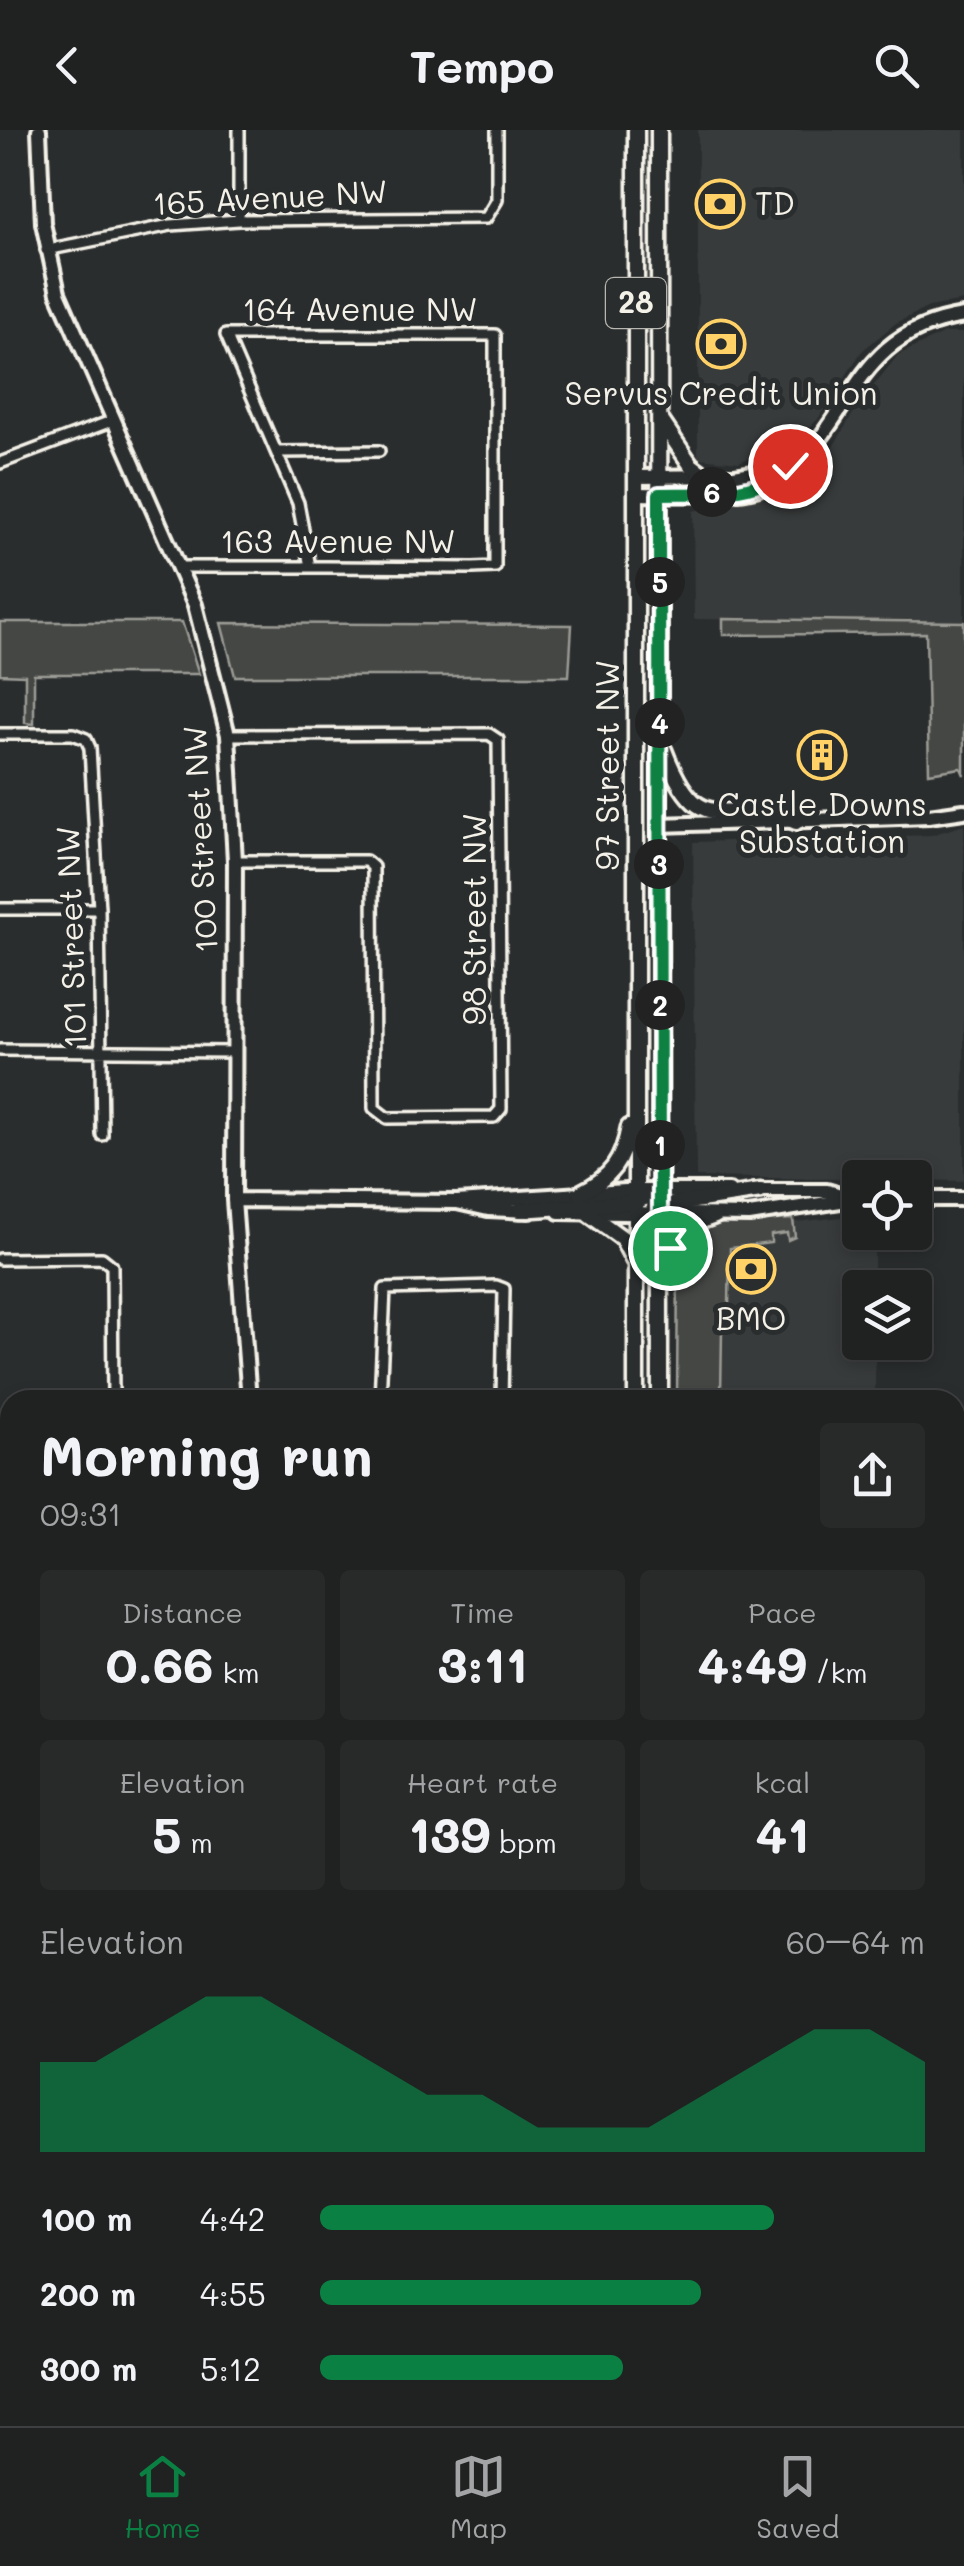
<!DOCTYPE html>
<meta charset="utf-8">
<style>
:root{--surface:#202222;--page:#282a2a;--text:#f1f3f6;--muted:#a2a4a5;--line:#3d3f40;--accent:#0b8043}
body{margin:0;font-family:Mali,sans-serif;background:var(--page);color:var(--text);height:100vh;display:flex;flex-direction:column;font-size:38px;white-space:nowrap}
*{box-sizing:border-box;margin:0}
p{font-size:32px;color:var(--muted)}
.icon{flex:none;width:55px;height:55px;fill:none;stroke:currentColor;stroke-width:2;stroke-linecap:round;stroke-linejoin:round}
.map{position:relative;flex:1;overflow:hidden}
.side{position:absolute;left:0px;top:1260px;width:965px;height:1038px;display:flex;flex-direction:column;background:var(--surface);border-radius:30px 30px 0 0;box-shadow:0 5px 15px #0003,0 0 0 2px var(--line)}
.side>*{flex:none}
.buttons{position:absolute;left:842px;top:1030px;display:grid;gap:20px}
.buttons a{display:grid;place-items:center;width:90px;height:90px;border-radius:10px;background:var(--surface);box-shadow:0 5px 15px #0003,0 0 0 2px var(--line);font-size:50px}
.pin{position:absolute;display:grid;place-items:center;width:85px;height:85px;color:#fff;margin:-42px;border:5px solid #fff;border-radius:50%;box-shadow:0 2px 10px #0007}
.km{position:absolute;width:50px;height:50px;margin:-25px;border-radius:50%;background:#222;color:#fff;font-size:28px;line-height:50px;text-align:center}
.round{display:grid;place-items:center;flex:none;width:105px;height:105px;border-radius:10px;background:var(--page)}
.headline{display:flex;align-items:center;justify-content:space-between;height:170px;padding:0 40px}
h1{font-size:55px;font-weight:700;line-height:75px}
.stats{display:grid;grid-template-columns:repeat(3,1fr);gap:15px;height:170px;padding:10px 40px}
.stats div{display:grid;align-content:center;border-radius:10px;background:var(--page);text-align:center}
.stats b{font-size:50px;font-weight:700}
.stats small{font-size:28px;font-weight:400}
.stats p{font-size:28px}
.chart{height:280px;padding:20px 40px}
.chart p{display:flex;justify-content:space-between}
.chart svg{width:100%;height:180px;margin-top:10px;fill:var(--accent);opacity:.7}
ul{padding:0 40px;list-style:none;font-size:32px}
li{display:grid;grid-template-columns:160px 120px 1fr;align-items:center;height:75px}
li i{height:25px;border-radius:12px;background:var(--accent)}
header{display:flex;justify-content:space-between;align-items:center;height:130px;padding:0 40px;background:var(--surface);font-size:45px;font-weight:700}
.tabs{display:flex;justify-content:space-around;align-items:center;height:140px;border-top:2px solid var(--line);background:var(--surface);font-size:28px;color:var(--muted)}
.tabs a{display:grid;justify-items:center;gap:5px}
.tabs .active{color:var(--accent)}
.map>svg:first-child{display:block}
</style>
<header><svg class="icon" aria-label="back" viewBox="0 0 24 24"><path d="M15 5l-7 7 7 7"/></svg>Tempo<svg class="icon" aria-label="search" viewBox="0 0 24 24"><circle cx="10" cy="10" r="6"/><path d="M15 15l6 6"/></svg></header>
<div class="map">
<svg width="964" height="2296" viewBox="0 0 964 2296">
<rect width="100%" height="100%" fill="#2a2d2e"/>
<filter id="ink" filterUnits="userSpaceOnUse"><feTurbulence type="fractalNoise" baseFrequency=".01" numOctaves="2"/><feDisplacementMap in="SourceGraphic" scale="20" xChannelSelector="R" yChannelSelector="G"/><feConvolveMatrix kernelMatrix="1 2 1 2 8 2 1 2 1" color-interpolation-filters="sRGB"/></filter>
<g filter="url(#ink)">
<path fill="#373a3a" d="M698 0H964V171L929 177 896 193 862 221 818 289 798 310 739 332 698 328Z
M944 203H964V492L694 489 693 381 777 364 824 332 858 275 898 225Z
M964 695V1051L696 1047 693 712 931 705Z
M860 1085V1102L874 1103V1157L860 1158V1212L875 1213V1270H722V1100Z"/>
<path fill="#444645" stroke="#9c9c96" stroke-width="2.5" d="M723 489 964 492V645L961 638 929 643 926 503 723 505Z
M0 492H182L199 544H34V594L25 593V545L0 544Z
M221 493 572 495 569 546H235Z
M793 1089 795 1107 788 1110 787 1103 771 1105V1113L730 1118 729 1176 737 1187 730 1190V1198L722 1199 721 1264 719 1270H677L678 1125 685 1103 702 1094Z
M0 1535H10V1872H0Z"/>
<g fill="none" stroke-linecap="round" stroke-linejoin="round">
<g stroke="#f4f1e8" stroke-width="16">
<path id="street" d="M239 90V0
M46 120 171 95 239 90 486 88 497 70V0
M278 322 379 321
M0 333 114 290
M180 437C278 437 375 437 473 438L495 437V205H226L298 373 310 437
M0 604H73L86 609 90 618 99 779 102 1005
M228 605 489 604 498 610 501 979 494 987 387 988 374 978 373 737 366 731H235
M0 779H99
M0 920 235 922
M0 1129 102 1128 112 1136 113 1270
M380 1270 385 1159 496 1156 504 1159 502 1270
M0 1370H10
M599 2288V2296
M853 2288V2296"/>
</g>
<g stroke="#f4f1e8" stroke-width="20">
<path id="secondary" d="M39 0 43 93 58 163 195 475 228 605 235 731 234 1070 249 1270
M636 347 734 346 790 337
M636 364C668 364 747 369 773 352 858 298 845 204 964 186
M659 695 929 686 964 681
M754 1061H827L851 1068
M915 1069H964
M234 1070 457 1072 626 1061H729
M457 1072 488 1079 529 1081
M559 1082 749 1085 860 1068
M0 1889H10
M955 2183 964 2182
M0 2193H10
M955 2203 964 2201
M0 2210H10"/>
</g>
<g stroke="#f4f1e8" stroke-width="21">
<path id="primary" d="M636 0V1270
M659 0 660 1270
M660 289 691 335 707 347
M664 620C703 722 727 658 796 692
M580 1063C611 1048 623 1031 629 997
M654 1077 761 1061
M520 1080 636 1072 660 1061
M589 1084 622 1108 634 1131
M663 1131 685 1097 715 1086
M632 2288V2296
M653 2288 654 2296
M669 2296 673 2288"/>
</g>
<use href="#street" stroke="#2a2d2e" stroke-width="9"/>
<use href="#secondary" stroke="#2a2d2e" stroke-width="12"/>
<use href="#primary" stroke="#2a2d2e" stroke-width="14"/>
</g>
</g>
<g fill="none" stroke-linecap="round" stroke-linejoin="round" filter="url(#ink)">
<g stroke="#fff" stroke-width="20">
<path id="route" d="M670 1118 660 1136 659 364C703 363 756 368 790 336"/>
</g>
<use href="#route" stroke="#0b8043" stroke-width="12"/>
</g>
<defs>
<g id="bank-ring" transform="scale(2.5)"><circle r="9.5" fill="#2a2d2e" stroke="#ffd166" stroke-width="1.5"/><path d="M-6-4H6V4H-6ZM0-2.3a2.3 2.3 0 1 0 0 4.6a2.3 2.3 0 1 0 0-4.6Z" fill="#ffd166"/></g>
<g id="building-ring" transform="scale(2.5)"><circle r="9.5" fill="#2a2d2e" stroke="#ffd166" stroke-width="1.5"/><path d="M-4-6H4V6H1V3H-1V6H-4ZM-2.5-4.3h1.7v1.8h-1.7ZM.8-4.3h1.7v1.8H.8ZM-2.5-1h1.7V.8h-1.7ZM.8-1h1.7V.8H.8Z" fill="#ffd166"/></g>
</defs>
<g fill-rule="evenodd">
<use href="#bank-ring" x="720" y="74"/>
<use href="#bank-ring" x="721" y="214"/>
<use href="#building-ring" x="822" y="625"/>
<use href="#bank-ring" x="751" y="1139"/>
</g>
<g text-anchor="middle" stroke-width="10" stroke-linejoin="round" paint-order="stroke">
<rect fill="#2a2d2e" stroke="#b7b6b0" stroke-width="2.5" x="606" y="148" width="60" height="50" rx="8"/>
<g font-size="30" font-weight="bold" fill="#f4f1e8">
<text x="636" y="183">28</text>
</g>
<g font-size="32" fill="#f4f1e8" stroke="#2a2d2e">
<text transform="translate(270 68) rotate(-3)" y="11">165 Avenue NW</text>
<text x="360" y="191">164 Avenue NW</text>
<text x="338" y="423">163 Avenue NW</text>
<text transform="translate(608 635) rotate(-90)" y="11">97 Street NW</text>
<text transform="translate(201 709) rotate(-93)" y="11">100 Street NW</text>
<text transform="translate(475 789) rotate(-90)" y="11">98 Street NW</text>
<text transform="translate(72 807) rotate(-92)" y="11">101 Street NW</text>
</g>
<g font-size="32" fill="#f4f1e8" stroke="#2a2d2e">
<text x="755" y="85" text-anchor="start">TD</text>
<text x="721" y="275">Servus Credit Union</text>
<text x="822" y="686">Castle Downs<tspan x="822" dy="37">Substation</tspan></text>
<text x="751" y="1200">BMO</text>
</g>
</g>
</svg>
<div class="buttons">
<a><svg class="icon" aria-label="locate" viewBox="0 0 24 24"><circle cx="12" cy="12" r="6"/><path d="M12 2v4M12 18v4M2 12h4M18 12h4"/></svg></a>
<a><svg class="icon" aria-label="layers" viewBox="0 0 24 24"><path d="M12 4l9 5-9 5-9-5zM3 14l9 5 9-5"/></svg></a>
</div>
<div class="pin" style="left:670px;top:1118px;background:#1e9e55"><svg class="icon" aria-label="arrive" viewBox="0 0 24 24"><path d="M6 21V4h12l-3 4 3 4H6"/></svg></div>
<div class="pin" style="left:790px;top:336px;background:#d93025"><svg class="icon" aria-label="check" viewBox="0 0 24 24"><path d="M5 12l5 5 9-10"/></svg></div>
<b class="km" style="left:660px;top:1015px">1</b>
<b class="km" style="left:660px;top:875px">2</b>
<b class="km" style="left:659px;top:734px">3</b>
<b class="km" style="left:660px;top:593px">4</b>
<b class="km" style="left:660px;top:452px">5</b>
<b class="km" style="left:712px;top:362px">6</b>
<section class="side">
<div class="headline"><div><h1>Morning run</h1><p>09:31</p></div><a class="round"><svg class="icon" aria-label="share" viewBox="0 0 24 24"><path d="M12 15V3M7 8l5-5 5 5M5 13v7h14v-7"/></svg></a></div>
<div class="stats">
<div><p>Distance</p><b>0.66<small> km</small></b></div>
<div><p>Time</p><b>3:11</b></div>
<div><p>Pace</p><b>4:49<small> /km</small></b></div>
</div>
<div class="stats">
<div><p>Elevation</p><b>5<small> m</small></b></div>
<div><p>Heart rate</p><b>139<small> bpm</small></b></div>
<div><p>kcal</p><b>41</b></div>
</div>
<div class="chart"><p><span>Elevation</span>60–64 m</p>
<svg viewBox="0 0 160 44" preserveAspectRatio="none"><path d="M0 44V22L10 22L20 14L30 6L40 6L50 14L60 22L70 30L80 30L90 38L100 38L110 38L120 30L130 22L140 14L150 14L160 22V44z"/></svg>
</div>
<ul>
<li><b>100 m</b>4:42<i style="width:75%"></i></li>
<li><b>200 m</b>4:55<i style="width:63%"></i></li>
<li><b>300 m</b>5:12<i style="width:50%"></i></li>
</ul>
</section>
</div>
<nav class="tabs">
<a class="active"><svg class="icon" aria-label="home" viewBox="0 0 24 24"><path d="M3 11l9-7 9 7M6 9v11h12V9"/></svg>Home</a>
<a><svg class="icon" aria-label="map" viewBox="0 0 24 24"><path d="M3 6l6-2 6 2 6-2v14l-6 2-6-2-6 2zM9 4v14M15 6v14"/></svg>Map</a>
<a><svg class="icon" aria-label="saved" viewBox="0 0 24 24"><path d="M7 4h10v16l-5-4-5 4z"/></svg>Saved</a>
</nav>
